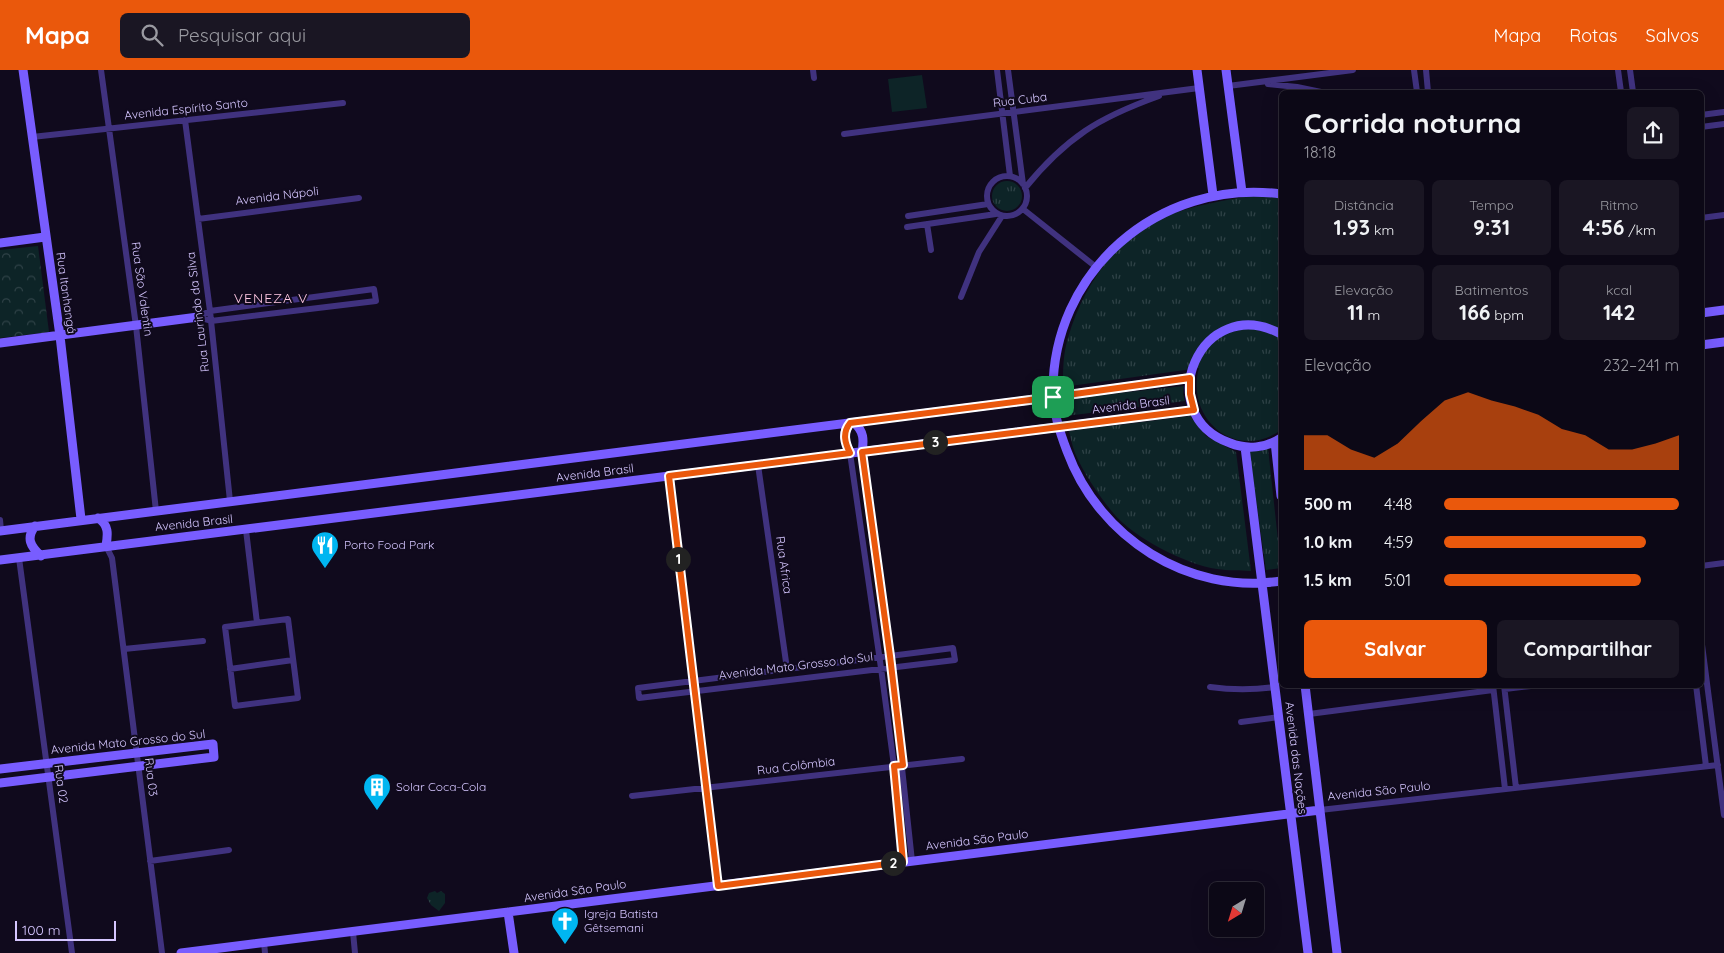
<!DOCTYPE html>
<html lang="pt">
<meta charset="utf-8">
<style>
:root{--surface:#0c0816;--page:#1a1623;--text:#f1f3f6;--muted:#9a9aa1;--line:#2c2935;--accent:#ea580c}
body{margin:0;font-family:Quicksand,sans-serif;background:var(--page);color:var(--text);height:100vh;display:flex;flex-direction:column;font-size:19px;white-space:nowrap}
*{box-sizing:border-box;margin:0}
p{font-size:16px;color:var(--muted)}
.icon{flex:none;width:28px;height:28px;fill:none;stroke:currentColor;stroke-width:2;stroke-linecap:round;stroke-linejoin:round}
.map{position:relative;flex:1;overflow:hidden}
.details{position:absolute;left:1279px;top:20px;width:425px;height:598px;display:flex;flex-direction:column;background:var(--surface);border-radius:8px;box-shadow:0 5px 20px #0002,0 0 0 1px var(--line)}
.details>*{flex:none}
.needle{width:32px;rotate:218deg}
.fabs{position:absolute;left:1209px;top:812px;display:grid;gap:10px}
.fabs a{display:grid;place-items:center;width:55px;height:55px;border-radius:8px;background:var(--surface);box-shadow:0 5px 20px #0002,0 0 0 1px var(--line);font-size:25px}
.scale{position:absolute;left:15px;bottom:12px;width:101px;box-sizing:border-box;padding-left:5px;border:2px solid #d5c6ff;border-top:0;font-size:14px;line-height:18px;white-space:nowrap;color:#d5c6ff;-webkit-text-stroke:4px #100a1d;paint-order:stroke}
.pin{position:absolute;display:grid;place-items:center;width:42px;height:42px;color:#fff;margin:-21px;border-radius:10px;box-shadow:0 2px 8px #0006}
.km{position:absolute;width:25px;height:25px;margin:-12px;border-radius:50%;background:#222;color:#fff;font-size:14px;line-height:25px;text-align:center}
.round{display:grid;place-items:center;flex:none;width:52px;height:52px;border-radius:8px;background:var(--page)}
.summary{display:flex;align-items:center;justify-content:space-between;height:85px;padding:0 25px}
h1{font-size:28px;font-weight:700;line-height:38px}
.figures{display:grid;grid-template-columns:repeat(3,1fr);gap:8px;height:85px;padding:5px 25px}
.figures div{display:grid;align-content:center;border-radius:8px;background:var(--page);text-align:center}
.figures b{font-size:21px;font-weight:700}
.figures small{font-size:14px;font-weight:400}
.figures p{font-size:14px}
.chart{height:140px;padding:10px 25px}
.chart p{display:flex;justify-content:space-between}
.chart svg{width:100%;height:90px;margin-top:5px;fill:var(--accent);opacity:.7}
.cta{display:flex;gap:10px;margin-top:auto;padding:10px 25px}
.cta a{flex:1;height:58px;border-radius:8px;background:var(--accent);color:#fff;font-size:20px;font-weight:700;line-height:58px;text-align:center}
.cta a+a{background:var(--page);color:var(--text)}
ul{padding:0 25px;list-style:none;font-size:16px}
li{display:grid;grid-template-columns:80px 60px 1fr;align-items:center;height:38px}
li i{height:12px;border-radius:6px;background:var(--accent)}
header{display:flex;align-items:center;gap:30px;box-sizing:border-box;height:70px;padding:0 25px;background:var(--accent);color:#fff}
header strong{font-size:24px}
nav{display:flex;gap:28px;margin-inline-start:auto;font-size:18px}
.search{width:350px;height:45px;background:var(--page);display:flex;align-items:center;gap:12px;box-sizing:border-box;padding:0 18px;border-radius:8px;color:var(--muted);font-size:19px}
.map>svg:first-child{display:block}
</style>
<header>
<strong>Mapa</strong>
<div class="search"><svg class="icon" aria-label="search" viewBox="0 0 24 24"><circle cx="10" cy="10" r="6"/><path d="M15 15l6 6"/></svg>Pesquisar aqui</div>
<nav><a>Mapa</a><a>Rotas</a><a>Salvos</a></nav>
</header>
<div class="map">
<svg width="1724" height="883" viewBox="0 0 1724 883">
<defs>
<pattern id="grass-tufts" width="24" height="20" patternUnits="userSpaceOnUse" patternTransform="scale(1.25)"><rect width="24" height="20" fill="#0d2427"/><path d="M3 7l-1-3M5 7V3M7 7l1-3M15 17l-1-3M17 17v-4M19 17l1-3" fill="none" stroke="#2f4247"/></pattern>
<pattern id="forest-crowns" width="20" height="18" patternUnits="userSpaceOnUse" patternTransform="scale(1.25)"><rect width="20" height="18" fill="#0d2427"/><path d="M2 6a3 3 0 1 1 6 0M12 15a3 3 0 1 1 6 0" fill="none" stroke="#2f4247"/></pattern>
</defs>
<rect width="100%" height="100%" fill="#100a1d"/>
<path fill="url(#grass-tufts)" d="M992 126a15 15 0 1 1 30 0a15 15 0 1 1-30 0Z
M1254 125 1281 128V360C1236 392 1185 349 1199 298L1063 317C1063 300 1063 284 1068 268 1082 219 1114 169 1162 148 1192 135 1223 131 1254 125Z
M1184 316 1183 324 1185 331 1066 346 1064 329Z
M1191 346 1206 366 1236 382 1251 501C1240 500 1228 501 1217 499 1187 495 1133 467 1114 444 1099 426 1084 404 1075 383 1072 376 1071 368 1069 361Z
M1268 378 1281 498 1266 500 1249 380Z
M435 821 437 823 441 821 445 824V833L439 841 431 835 427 828 429 823Z"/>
<path fill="url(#forest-crowns)" d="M38 176 49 262 0 268V180Z"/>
<path fill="#0d2427" d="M922 5 927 38 892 42 888 9Z"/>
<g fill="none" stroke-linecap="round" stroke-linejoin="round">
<path stroke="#40327f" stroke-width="6" d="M101 0 136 256 156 441
M813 0 814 8
M997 0 1010 106
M1008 0 1023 114
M1414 0 1417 22
M1426 0 1428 22
M1618 0 1621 22
M1630 0 1633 22
M1268 14 1297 17 1321 22
M1228 16 1353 0
M1701 45 1724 42
M185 50 210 241 230 431
M1701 57 1724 54
M844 64 1199 18
M32 67 343 33
M987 126a20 20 0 1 1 40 0a20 20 0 1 1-40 0Z
M1025 118C1042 97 1063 76 1085 61 1107 46 1134 35 1159 26
M1023 139 1096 197
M908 146 988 134
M1701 148 1724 145
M198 149 359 128
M927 154 931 180
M907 157 996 144
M374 219 376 231 211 251 198 247 210 241Z
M961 227 979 182 1002 146
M862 382 890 586 912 791
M850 383 881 598 894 696 903 792
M758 395 787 599
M669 406 718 816
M0 450 1 460
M246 460 257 553
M106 476 112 488 162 883
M19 488 72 883
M1701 496 1724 493
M288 549 298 628 235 636 225 557Z
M1701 567 1724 745
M953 578 955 590 639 628 638 618Z
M124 579 203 571
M230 599 293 590
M1493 615 1505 719
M1504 615 1516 718
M1696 615 1706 696
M1210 617C1232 620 1253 620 1275 617
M1505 619 1540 615
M1309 644 1493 620
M1241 652 1279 647
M632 726 962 689
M1320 740 1718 695
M150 791 229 780
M353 862 355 883
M264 872 265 883"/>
<path stroke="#785dff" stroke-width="9" d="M23 0 60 266 81 449
M1197 0 1213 125
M1226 0 1242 122
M1281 124C1159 108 1050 202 1053 326 1054 345 1060 363 1067 381 1099 468 1188 525 1281 511
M0 173 45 167
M1701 243 1724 240
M1281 264C1201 221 1149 344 1230 373 1247 380 1266 378 1281 368
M0 273 198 247
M1701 275 1724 272
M849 353C842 363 845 373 850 383
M854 353C864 361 864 370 862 382
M1275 372 1281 426
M1245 377 1308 883
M98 448C109 455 108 464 106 476
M35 456C26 468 30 476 41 486
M0 461 1053 327 1190 308
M0 490 1194 340
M1305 615 1337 883
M0 699 213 674 214 687 0 713
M508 842 514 883
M181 883 1320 740"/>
</g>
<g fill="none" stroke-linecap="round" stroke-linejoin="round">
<g stroke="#fff" stroke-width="10">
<path id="route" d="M1190 308V324L1194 340 862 382 890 586 903 695 894 696 903 792 718 816 669 406 850 383C845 373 842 363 850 353L1053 327Z"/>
</g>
<use href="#route" stroke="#ea580c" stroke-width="6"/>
</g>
<defs>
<g id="restaurant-pin" transform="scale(1.4375)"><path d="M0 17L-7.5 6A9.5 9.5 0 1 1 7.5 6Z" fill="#00b6f1" stroke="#100a1d"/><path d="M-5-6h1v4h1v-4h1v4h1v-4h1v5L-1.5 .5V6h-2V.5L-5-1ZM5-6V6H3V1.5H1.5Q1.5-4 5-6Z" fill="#fff"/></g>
<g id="building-pin" transform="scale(1.4375)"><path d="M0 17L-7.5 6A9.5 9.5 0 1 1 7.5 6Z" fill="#00b6f1" stroke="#100a1d"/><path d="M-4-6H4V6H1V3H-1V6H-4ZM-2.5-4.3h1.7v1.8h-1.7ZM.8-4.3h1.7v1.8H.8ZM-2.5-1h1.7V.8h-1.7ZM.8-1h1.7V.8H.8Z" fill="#fff"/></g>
<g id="church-pin" transform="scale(1.4375)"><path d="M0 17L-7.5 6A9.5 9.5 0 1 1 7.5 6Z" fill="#00b6f1" stroke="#100a1d"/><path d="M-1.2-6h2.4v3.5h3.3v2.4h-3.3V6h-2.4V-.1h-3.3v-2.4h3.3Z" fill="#fff"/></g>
</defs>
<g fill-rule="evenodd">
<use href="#restaurant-pin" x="325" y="475"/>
<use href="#building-pin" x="377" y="717"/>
<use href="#church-pin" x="565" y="851"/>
</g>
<g text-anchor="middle" stroke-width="4" stroke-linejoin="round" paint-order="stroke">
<g font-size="12" fill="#d5c6ff" stroke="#100a1d">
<text transform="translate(1020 30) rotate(-7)" y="4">Rua Cuba</text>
<text transform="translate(186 39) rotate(-6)" y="4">Avenida Espírito Santo</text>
<text transform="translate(277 126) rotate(-7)" y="4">Avenida Nápoli</text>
<text transform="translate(142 219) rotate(82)" y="4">Rua São Valentin</text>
<text transform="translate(66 223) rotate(82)" y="4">Rua Itanhangá</text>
<text transform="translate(198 242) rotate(-97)" y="4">Rua Laurindo da Silva</text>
<text transform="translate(1131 335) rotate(-7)" y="4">Avenida Brasil</text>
<text transform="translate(595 403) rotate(-7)" y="4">Avenida Brasil</text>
<text transform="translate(194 453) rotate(-6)" y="4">Avenida Brasil</text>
<text transform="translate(784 495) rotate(82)" y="4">Rua Africa</text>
<text transform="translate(796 596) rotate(-7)" y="4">Avenida Mato Grosso do Sul</text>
<text transform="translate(128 672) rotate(-6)" y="4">Avenida Mato Grosso do Sul</text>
<text transform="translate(1296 688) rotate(83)" y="4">Avenida das Nações</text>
<text transform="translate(796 696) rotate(-7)" y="4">Rua Colômbia</text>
<text transform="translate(151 707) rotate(83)" y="4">Rua 03</text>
<text transform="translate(61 714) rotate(82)" y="4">Rua 02</text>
<text transform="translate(1379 721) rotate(-6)" y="4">Avenida São Paulo</text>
<text transform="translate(977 770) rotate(-7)" y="4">Avenida São Paulo</text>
<text transform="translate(575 821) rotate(-8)" y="4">Avenida São Paulo</text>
</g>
<g font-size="12" fill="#d5c6ff" stroke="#100a1d" text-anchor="start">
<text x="344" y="479">Porto Food Park</text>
<text x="396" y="721">Solar Coca-Cola</text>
<text x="584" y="848">Igreja Batista<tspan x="584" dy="14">Gêtsemani</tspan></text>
</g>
<g font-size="14" letter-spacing="1" fill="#ffc8e3" stroke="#100a1d">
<text x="271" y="233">VENEZA V</text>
</g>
</g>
</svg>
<div class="fabs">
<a><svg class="needle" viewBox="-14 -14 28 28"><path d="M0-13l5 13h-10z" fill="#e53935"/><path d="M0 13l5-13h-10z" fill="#9a9aa1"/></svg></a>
</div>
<div class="scale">100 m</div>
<div class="pin" style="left:1053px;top:327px;background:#1e9e55"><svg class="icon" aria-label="arrive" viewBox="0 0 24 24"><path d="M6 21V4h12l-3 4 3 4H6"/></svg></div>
<b class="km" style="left:678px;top:489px">1</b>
<b class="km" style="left:893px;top:793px">2</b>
<b class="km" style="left:935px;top:372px">3</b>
<section class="details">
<div class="summary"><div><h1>Corrida noturna</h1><p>18:18</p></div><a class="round"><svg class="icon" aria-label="share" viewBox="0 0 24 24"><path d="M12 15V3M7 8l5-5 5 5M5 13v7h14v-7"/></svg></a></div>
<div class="figures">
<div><p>Distância</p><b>1.93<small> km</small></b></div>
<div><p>Tempo</p><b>9:31</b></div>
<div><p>Ritmo</p><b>4:56<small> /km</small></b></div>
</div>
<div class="figures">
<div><p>Elevação</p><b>11<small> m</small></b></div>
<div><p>Batimentos</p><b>166<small> bpm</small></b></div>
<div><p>kcal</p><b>142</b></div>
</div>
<div class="chart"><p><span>Elevação</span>232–241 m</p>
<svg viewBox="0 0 160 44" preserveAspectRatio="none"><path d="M0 44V27L10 27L20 34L30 38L40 31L50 20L60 10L70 6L80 10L90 13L100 17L110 24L120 27L130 34L140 34L150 31L160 27V44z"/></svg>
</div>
<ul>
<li><b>500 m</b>4:48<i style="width:100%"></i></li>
<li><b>1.0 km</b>4:59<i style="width:86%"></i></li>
<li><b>1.5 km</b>5:01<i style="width:84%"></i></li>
</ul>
<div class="cta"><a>Salvar</a><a>Compartilhar</a></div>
</section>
</div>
